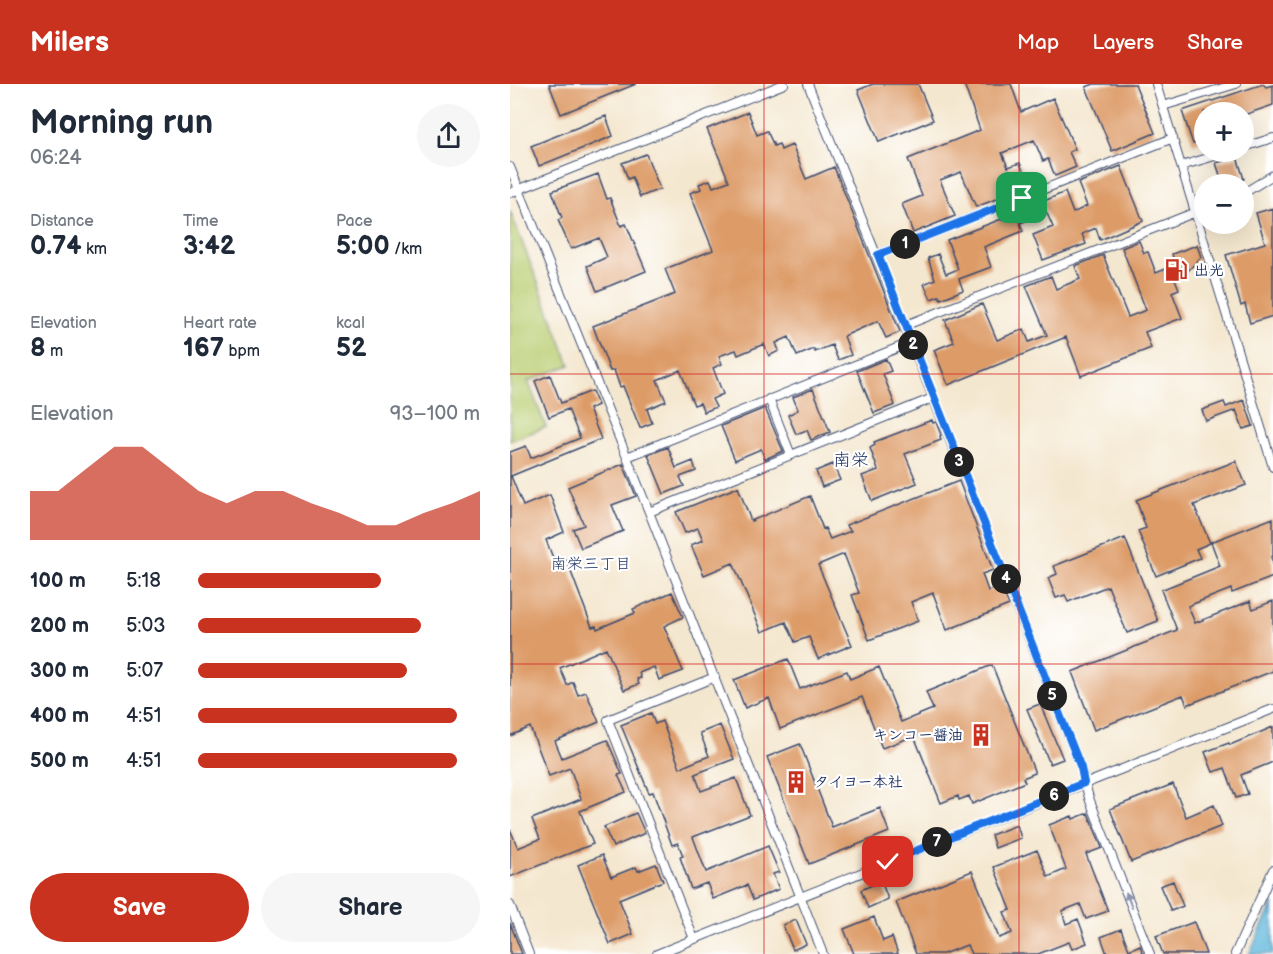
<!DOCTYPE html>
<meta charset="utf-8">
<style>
:root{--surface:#fff;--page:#f6f6f7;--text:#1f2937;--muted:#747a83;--accent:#c8321e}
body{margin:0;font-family:"Balsamiq Sans","Klee One",sans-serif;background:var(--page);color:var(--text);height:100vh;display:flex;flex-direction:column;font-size:22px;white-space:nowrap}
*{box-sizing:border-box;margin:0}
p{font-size:20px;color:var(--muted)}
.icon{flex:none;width:33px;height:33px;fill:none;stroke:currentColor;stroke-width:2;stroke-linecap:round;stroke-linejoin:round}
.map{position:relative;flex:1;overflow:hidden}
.panel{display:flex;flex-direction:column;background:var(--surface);width:510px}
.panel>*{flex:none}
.fabs{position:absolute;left:684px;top:18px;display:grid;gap:12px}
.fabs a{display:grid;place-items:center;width:60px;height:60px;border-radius:50%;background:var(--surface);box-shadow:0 6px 24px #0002;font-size:30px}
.pin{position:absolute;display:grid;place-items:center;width:51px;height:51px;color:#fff;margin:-26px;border-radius:12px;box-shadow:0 3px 9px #0006}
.km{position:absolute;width:30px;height:30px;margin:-15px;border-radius:50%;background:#222;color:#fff;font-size:16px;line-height:30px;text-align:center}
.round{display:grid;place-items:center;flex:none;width:63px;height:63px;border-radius:32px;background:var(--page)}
.overview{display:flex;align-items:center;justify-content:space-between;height:102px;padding:0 30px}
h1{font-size:33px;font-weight:700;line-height:45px}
.metrics{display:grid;grid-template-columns:repeat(3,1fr);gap:9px;height:102px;padding:6px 30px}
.metrics div{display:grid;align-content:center}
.metrics b{font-size:26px;font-weight:700}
.metrics small{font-size:16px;font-weight:400}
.metrics p{font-size:16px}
.chart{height:168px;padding:12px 30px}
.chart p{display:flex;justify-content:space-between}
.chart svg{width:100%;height:108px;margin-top:6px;fill:var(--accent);opacity:.7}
.action{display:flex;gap:12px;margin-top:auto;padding:12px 30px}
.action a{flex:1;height:69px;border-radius:36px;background:var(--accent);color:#fff;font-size:24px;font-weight:700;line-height:69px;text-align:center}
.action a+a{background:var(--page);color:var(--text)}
ul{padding:0 30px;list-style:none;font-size:20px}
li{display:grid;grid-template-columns:96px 72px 1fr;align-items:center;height:45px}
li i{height:15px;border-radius:8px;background:var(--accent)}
header{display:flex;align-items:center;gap:36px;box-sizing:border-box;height:84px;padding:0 30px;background:var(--accent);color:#fff}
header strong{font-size:28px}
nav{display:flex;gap:33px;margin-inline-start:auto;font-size:21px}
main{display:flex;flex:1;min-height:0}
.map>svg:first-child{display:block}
</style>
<header>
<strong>Milers</strong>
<nav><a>Map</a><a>Layers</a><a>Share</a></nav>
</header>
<main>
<section class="panel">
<div class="overview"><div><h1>Morning run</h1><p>06:24</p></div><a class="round"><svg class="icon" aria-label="share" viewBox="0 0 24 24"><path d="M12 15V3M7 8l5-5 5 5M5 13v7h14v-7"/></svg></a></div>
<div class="metrics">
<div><p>Distance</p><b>0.74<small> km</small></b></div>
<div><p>Time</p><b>3:42</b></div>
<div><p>Pace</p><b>5:00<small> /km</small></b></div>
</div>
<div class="metrics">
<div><p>Elevation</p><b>8<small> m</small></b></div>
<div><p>Heart rate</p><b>167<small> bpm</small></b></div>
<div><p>kcal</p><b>52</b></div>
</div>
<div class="chart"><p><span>Elevation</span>93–100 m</p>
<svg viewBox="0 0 160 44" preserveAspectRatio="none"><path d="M0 44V24L10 24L20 15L30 6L40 6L50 15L60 24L70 29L80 24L90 24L100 29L110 33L120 38L130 38L140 33L150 29L160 24V44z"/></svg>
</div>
<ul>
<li><b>100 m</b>5:18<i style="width:65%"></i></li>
<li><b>200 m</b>5:03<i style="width:79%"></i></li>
<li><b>300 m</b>5:07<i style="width:74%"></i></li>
<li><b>400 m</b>4:51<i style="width:92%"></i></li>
<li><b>500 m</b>4:51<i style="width:92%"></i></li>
</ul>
<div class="action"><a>Save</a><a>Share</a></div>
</section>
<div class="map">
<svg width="763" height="870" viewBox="0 0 763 870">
<rect width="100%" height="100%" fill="#fff"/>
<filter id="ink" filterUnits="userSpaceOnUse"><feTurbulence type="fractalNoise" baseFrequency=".0167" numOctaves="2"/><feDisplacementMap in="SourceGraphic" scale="12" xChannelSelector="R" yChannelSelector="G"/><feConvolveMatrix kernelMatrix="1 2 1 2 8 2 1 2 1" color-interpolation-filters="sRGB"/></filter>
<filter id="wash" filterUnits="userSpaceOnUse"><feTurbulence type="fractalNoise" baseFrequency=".008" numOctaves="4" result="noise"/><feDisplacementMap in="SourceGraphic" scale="24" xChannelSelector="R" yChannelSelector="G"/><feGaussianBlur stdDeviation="1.35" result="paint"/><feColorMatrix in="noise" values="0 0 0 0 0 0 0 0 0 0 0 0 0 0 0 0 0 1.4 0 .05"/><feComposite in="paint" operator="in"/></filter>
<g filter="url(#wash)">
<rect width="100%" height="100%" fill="#f4e7cf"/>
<path fill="#bace72" stroke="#6a7e68" stroke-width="1.5" d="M0 127 60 281 18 297 36 343 0 357Z"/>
<path fill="#5eb7db" stroke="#3c739c" stroke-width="1.5" d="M763 819V870H739Z"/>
<g id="blocks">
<path fill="#dd9b68" d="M39 0H126L51 30Z
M363 0H408L423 36 369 58 348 6Z
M454 0H501L511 28 543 14 565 65 559 68 566 83 545 92 538 75 533 77 524 56 492 69 498 83 510 79 517 97 507 101 509 106 466 123 451 88 430 96 445 132 403 149 392 120 412 112 398 75 470 46Z
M584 0H625L645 49 602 67 576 3Z
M753 0 756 3 763 1V21L734 31V28H694V56L683 60 672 27Z
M238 28 247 51 257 47 264 62 269 60 271 66 282 61 296 95 324 83 390 248 376 254 368 237 334 252 341 271 328 276 322 261 305 268 304 265 287 272 279 253 266 259 269 267 259 272 254 260 228 271 226 266 209 272 212 280 203 284 213 310 202 315 206 323 194 328 190 319 184 321 170 286 147 296 156 317 137 325 142 339 130 344 113 302 110 303 104 286 100 287 83 242 165 210 155 185 203 166 180 109 191 105 189 100 200 96 203 103 219 97 197 45Z
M96 32 103 52 29 82 21 62Z
M136 70 150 105 130 113 122 93 118 95 112 79Z
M727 73 734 95 713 100 706 79Z
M611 82 633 137 590 156 586 144 572 150 576 160 533 176 523 151 543 143 532 118 555 108 563 129 577 122 568 99Z
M88 90 97 115 100 114 111 142 116 140 136 187 87 207 77 182 97 173 89 154 61 165 48 136 52 134 42 107Z
M517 120 523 134 510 139 513 147 474 163 481 183 449 195 453 206 431 215 429 212 421 215 414 200 425 195 418 174 428 170 436 190 448 185 437 156 502 131 500 127Z
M763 124V232L740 239 735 220 731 222 716 171 755 159 746 129Z
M629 157 634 169 638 168 646 189 658 184 657 180 664 177 662 170 687 161 691 173 674 191 665 195 669 205 662 208 672 234 635 248 641 264 571 292 556 253 438 301 424 266 444 258 435 236 472 220 487 256 514 245 519 258 537 251 516 202 541 192 546 205 570 195 565 182 593 171 618 233 636 226 612 164Z
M376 275 381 287 373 290 385 321 364 329 347 287Z
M40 291 51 319 82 307 88 321 79 325 91 355 1 392 13 422 40 411 54 448 36 456 45 479 56 475 82 543 86 542 87 545 125 529 123 525 162 508 173 533 154 542 173 587 149 596 144 583 129 589 131 594 127 595 129 600 114 606 96 564 50 584 57 601 63 598 68 611 76 608 89 638 45 657 52 674 97 656 112 690 108 691 116 708 70 727 83 760 0 793V745L8 764 30 755 22 735 71 715 60 684 39 692 20 643 0 652V368L16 362 21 374 70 354 58 325 39 333 25 297Z
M303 305 320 348 301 356 297 346 286 350 278 331 288 326 283 313Z
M734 316 743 342 733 345 726 326 696 337 692 326 714 318 716 323Z
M255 324 273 367 255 375 251 365 225 376 211 342Z
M422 336 423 339 426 338 431 351 430 352 431 356 395 370 407 399 362 417 352 392 368 386 360 364 365 361 364 358Z
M158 363 166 384 183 377 186 387 170 393 174 402 154 410 138 371Z
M726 377 736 401 684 421 700 459 686 465 690 474 646 492 628 447 636 444 626 416Z
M113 380 126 412 102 421 113 447 71 464 63 445 74 441 58 403Z
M323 380 330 396 312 403 306 387Z
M449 397 483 486 472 490 478 507 491 502 499 521 437 546 423 509 401 518 408 537 359 556 342 511 349 509 334 470 308 481 342 561 308 575 299 553 285 558 276 538 252 548 223 479 194 491 181 461 193 456 188 444 175 449 166 428 228 403 241 437 300 412 313 445 315 444 320 455 341 447 336 441Z
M763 434V472L761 473 763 479V493L722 509 721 505 678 522 685 539 740 517 743 525 763 517V587L677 621 673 611 584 646 562 588 667 546 651 506 710 482 701 458Z
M615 454 648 537 617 549 598 502 558 518 555 511 546 514 538 494 547 490 544 482Z
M278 575 290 605 337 587 340 595 369 583 391 638 423 625 416 608 482 581 525 689 513 694 515 698 462 720 459 712 449 716 448 712 431 719 404 652 372 664 352 613 270 645 259 614 235 624 224 596Z
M530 620 553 675 540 680 517 625Z
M141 629 145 640 152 637 170 684 199 672 190 649 210 641 224 675 185 690 191 707 226 694 240 731 183 753 196 788 258 762 269 788 263 790 269 805 243 816 237 801 203 815 197 799 181 805 170 773 173 772 168 759 162 761 143 708 139 709 111 641Z
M763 643V678L731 691 738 710 726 714 715 684 703 688 695 668 719 659 720 661Z
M290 660 322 743 370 724 379 748 299 780 257 673Z
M663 700 676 733 704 721 712 742 621 778 600 725Z
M126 729 135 749 103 763 94 743Z
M578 729 592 764 576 770 598 827 576 835 570 820 552 827 556 840 568 835 577 859 562 865 559 858 528 870H461L457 861 433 870H406L386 818 462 787 489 854 502 849 494 828 501 826 484 783 527 766 538 793 556 785 539 741 562 732 563 735Z
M507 741 511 754 485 764 481 751Z
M92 771 101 793 126 783 128 787 146 780 153 797 109 815 123 850 100 860 68 781Z
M371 797 378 815 358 824 351 806Z
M663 797 673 822 661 827 650 802Z
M364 833 373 857 382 853 388 870H344L334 845Z
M286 836 296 860 283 866 273 841Z
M684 838 696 870H653L646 852Z
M0 839 12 870H0Z
M611 845 619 866 630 861 633 870H597L591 853Z"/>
</g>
</g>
<g filter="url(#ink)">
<use href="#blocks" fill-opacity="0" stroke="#3c4b6f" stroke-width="1.5"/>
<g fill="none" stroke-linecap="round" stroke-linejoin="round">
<g stroke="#3c4b6f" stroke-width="10">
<path id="minor" d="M298 0 571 684 579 714 640 870
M646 0 763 383
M653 22 726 0
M734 63 763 54
M671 82 718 68
M0 83 139 428 313 870
M0 109 274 0
M734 109 763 91
M368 171 663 54
M396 241 686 128
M259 315 281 371
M117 373 402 258
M139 428 423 314
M0 821 19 870
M184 855 98 636 205 593
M147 870 763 625
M725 870 763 786"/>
</g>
<use href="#minor" stroke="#fff" stroke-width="8"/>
</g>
<defs><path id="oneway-solid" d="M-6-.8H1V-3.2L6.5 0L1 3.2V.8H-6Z" transform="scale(1.5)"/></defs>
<use fill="#8d97ae" href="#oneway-solid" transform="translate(619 816) rotate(-111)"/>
</g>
<g fill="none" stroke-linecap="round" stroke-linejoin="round" filter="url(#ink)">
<g stroke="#fff" stroke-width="12">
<path id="route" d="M378 778 574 699 571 684 368 171 512 114"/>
</g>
<use href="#route" stroke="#1a73e8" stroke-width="8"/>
</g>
<path fill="none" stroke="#d62828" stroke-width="1.5" stroke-opacity="0.55" d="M254 0V870M509 0V870M0 290H763M0 580H763"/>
<defs>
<g id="fuel-bare" transform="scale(1.8)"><path d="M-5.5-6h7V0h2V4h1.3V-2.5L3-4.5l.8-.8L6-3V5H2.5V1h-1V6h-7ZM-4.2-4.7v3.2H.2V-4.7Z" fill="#c8321e" stroke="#fff" stroke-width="2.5" paint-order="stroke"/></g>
<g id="building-bare" transform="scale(1.8)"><path d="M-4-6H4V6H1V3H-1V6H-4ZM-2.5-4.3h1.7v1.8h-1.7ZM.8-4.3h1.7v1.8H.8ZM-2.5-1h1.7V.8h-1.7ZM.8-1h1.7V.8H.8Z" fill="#c8321e" stroke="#fff" stroke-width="2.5" paint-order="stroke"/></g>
</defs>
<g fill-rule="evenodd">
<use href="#fuel-bare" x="666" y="186"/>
<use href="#building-bare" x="471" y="651"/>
<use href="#building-bare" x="286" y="698"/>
</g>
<g text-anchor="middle" stroke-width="4.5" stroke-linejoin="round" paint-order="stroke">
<g font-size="15" font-weight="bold" fill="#1b2f5e" stroke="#fff" text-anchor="start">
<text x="684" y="191">出光</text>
<text x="453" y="656" text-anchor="end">キンコー醤油</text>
<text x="304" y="703">タイヨー本社</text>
</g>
<g font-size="16" fill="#1b2f5e" stroke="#fff">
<text x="81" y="485">南栄三丁目</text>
</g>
<g font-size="18" fill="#1b2f5e" stroke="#fff">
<text x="341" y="382">南栄</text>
</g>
</g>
</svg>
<div class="fabs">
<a>+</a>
<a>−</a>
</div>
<div class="pin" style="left:512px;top:114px;background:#1e9e55"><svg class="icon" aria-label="arrive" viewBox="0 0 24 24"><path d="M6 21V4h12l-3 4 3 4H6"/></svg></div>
<div class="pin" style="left:378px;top:778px;background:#d93025"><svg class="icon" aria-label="check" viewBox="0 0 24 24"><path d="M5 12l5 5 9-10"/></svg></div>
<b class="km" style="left:395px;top:160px">1</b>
<b class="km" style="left:403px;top:261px">2</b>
<b class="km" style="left:449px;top:378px">3</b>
<b class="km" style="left:496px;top:495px">4</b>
<b class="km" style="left:542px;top:612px">5</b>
<b class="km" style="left:544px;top:712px">6</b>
<b class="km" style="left:427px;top:758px">7</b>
</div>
</main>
